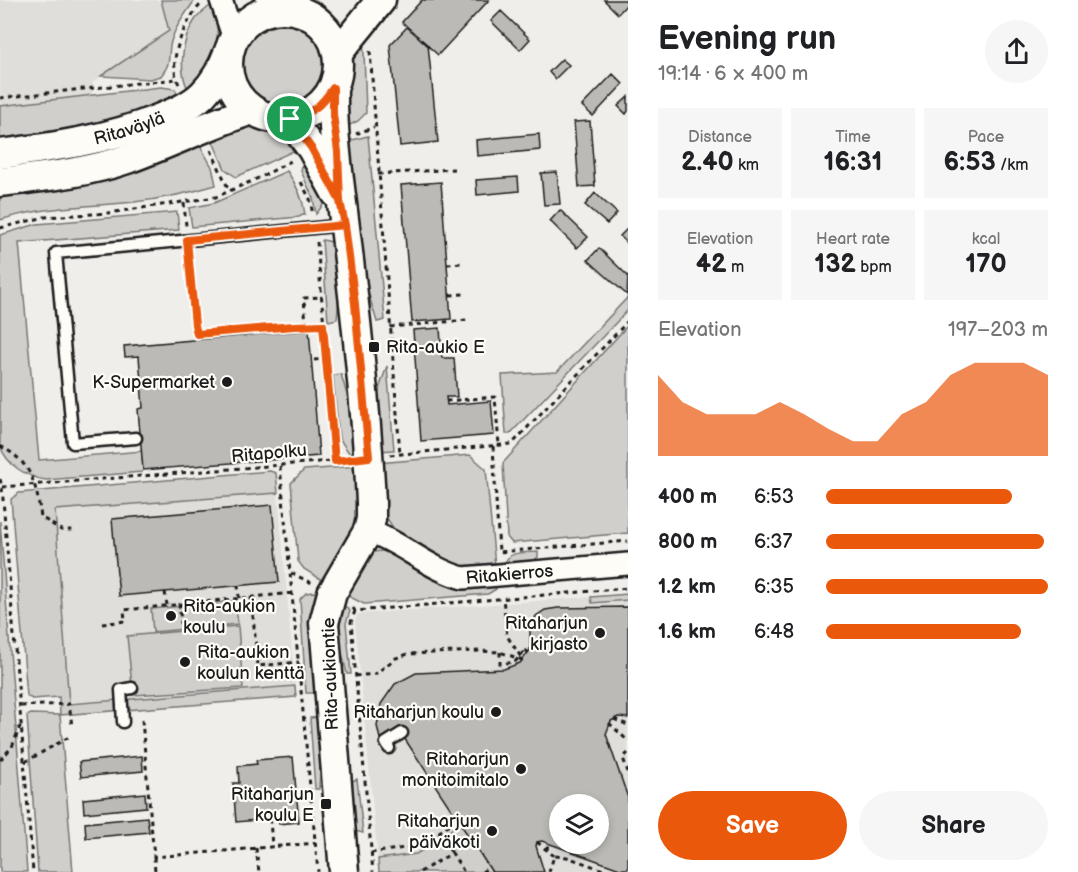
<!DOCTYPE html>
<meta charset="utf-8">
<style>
:root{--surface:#fff;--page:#f6f6f6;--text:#202124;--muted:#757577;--accent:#ea580c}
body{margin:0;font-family:"Balsamiq Sans",sans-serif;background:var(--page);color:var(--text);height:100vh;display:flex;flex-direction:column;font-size:22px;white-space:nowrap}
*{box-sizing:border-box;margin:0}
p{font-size:20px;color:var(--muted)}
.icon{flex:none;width:33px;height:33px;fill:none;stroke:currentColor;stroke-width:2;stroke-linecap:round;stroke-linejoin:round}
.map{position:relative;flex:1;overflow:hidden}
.side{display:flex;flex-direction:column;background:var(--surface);width:450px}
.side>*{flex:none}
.buttons{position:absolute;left:549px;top:794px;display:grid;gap:12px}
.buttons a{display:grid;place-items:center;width:60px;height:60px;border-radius:50%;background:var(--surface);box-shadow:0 3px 9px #0003;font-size:30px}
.pin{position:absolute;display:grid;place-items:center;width:51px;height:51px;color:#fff;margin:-26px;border:3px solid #fff;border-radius:50%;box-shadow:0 2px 6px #0007}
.round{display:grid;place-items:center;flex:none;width:63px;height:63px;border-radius:32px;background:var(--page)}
.summary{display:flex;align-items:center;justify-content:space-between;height:102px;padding:0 30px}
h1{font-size:33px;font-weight:700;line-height:45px}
.metrics{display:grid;grid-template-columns:repeat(3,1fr);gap:9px;height:102px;padding:6px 30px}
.metrics div{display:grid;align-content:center;border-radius:0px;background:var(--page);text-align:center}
.metrics b{font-size:26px;font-weight:700}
.metrics small{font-size:16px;font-weight:400}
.metrics p{font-size:16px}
.chart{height:168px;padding:12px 30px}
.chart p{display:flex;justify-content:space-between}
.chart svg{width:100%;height:108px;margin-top:6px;fill:var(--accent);opacity:.7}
.button{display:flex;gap:12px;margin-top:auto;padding:12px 30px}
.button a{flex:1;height:69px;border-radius:36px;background:var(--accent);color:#fff;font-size:24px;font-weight:700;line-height:69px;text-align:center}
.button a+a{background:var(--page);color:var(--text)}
ul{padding:0 30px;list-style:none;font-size:20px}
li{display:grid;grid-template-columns:96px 72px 1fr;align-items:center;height:45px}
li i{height:15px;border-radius:8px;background:var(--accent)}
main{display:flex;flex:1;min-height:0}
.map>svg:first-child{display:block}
</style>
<main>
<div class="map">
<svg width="628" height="872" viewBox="0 0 628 872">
<rect width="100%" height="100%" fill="#f0eeea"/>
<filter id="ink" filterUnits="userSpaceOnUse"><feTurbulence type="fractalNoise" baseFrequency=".0167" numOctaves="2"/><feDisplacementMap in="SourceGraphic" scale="12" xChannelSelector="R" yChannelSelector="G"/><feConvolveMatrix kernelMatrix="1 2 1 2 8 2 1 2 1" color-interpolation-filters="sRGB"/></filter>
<g filter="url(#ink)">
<path fill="#e0deda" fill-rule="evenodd" d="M0 0H161L169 31 93 82 92 95 0 106Z
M278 493 296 697 60 715 44 511Z
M628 594V872H379L355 621 358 614ZM560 804H598V843H560Z"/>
<path fill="#d0cfcc" stroke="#767674" stroke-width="1.5" d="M161 0H195C186 13 173 29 170 46 168 60 171 63 161 76L150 79 101 76 169 31Z
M212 4C220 24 219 51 209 70 206 78 194 84 188 89 178 70 182 39 195 20 199 14 207 9 212 4Z
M238 64a45 45 0 1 1 90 0a45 45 0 1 1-90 0Z
M361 37 364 51 366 113 358 121 342 129C343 90 344 72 361 37Z
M161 87 175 89 179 96 137 117 37 137 0 138V106Z
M253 127C273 128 285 135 300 148L236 177 225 169 210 135Z
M368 136 385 320 377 322 361 269 344 142Z
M196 138 212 167 216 185C189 193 162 199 134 202 88 207 44 206 0 220V187Z
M308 161 327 200 316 214 313 198 301 171 302 166Z
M287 171C296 184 303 198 305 214L299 217 192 227 189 208 214 203Z
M177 212 179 230 19 243 39 460 142 451 143 470 142 472 46 480C26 477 7 465 0 446V235L37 224Z
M322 240C329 241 335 242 338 248 345 260 338 304 337 319L328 321Z
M628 297V310L510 434H506L502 375 557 372Z
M628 325V533L512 543 507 537 503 463Z
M387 366 394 450 379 451 377 417 378 392Z
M341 374 352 413 357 452 349 453 339 438 333 375Z
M470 455 486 469 495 566 462 568 438 557 394 529 382 511 378 463Z
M358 466 357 516 354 527 325 582 304 569 298 561 291 483 304 470Z
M270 471 276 473 278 493 55 510 69 704 295 686 296 697 60 715 73 872H38L27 716 31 714 60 715 59 697 32 699 27 696 11 499 19 493Z
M0 521 27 872H0Z
M381 551C409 553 427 579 453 586 467 589 482 586 496 585V589L488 594 364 604 344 594 367 556 373 552Z
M538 552V557L530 564 504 565C508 550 525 553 538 552Z
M313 592 319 593 317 693H306L300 599 306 593Z
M628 594V600L592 603 591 597Z
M235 601 238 624 153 632 151 609Z
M340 602 350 611 346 623 351 674H347L334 621Z
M238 626 243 688 133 695 127 636Z
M323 717 319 789H315L310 718Z
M357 779 363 833 351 830 348 807 352 781Z
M460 822 492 872H379L378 859 416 854 432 845Z"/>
<path fill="#bbbab6" stroke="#1c1c1c" stroke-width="1.5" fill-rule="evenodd" d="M422 0H489L438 55 402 22Z
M604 0H628V3L618 14Z
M501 11 530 39 520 50 491 21Z
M407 27 428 45 438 142 400 146 390 45Z
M562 59 569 65 555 79 549 72Z
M613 74 623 84 593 116 582 106Z
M628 97V111L626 114 618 106Z
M590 121 595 186 579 187 574 122Z
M539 134 540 150 477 156 476 140Z
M557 172 560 204 544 205 541 173Z
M518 177 519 191 477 195 476 180Z
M441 182 451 319 412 322 401 185Z
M595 193 617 213 607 224 585 205Z
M560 210 588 237 577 248 550 221Z
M628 228V244L620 236Z
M599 248 628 276 627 295 588 260Z
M440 328 442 358H454L457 397H446L447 405 491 401 494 435 421 441 413 330Z
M309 330 319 456 143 470 138 409 143 408 139 356 125 357 124 346Z
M272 505 279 582 119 596 112 519Z
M628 607V718L618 717 611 721 606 734 628 798V869H620L542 841 537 842 536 846 544 872H492L399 730 380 739 377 726 381 704 395 684 416 673 504 669 520 663 530 650V628L536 616 545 610 558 608ZM560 804H598V843H560Z
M142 756 143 771 81 777 79 762Z
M293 757 299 822 279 824 278 818 236 822 233 783H239L238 766 257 764 256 760Z
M145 793 146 807 84 813 83 799Z
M147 817 149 832 86 838 85 823Z"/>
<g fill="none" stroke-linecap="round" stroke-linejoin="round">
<g stroke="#1c1c1c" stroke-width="15">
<path id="lane" d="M136 438 73 443 56 253 345 225
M123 722 121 690 132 688
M389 748 386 743 402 733"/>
</g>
<g stroke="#1c1c1c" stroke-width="26">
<g id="street">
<path d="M221 0 234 39"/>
<path d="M267 0 283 8"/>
<path id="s1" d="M368 531C402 542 428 569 463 578L628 564"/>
</g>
</g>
<g stroke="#1c1c1c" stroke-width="33">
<g id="secondary">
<circle cx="283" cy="64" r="55"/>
<path d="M338 53 381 0"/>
<path d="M333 88C332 142 342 198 348 252 358 335 367 418 371 502V519L368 531 332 593 324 623 344 872"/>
<path d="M289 119 312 149 336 193"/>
<path id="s2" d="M0 154C54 147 107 140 158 119 173 113 191 106 203 94 215 82 223 67 229 51"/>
<path d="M0 182C42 177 87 173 127 159 169 144 209 124 252 110"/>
</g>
</g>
<path stroke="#1c1c1c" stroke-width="3" stroke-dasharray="4.5 4.5" stroke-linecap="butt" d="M370 51 400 454
M179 84C166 61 185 20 202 3
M0 98 177 79
M356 134 374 127
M211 150 229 190
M378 174 454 169
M301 182 310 199 313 215
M184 203 186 226
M0 228 45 217 108 213 216 197 263 176 291 161 292 163
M317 242 335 460
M188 253 197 334 306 325H323
M447 264 462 263
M450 295 464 294
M306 325 304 298 320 297
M390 327 467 320
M294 332V326
M314 360 326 359
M446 401 495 397 499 445
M0 446C32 462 36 484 41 517L61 530H75
M493 446 499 552 628 541
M390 455 512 444 628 321
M280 466 318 872
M0 479 2 487 33 872
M2 487 344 460
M291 573 312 583
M238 585 239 598
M165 592 167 605
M251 597 258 666 299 662
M179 603 182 632
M353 608 355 611 628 588
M355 611 351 622 373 872
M102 624 125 621 124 610 293 593
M525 650 529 653
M500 652V664L515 662
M355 676 375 674 396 658 408 654 479 651 500 652 523 660 507 636 503 598
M21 706 69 704 72 726
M614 719 628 725
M142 720 154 857 316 843
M609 723 628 741
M628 753 623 758 628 772
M0 760 12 747 21 724
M25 762 69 737
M270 819 272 847
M439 833 452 853
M537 842 554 856
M256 848 259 872
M547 850 548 843
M371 853 418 846 451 824
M154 857 155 872
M420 872 452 853 464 872
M482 872 489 867
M549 872 554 856 567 857 609 872"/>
<use href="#lane" stroke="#fdfcf7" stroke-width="10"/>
<use href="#street" stroke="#fdfcf7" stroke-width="21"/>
<use href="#secondary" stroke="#fdfcf7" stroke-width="28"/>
<path stroke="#1c1c1c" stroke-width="3" stroke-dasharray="4.5 4.5" stroke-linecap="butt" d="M515 662 525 650"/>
</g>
</g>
<g fill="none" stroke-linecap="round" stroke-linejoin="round" filter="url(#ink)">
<g stroke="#fff" stroke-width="12">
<path id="route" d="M290 119 312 149 340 201 345 225 187 240 195 325 197 334 294 326 323 325 335 461 369 457 355 304 345 225 340 201 338 152 333 114V88C320 107 312 113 290 119"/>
</g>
<use href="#route" stroke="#ea580c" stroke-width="8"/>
</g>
<g fill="#1c1c1c" stroke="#fdfcf7" stroke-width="2">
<rect x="368" y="341" width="12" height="12" rx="3"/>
<circle cx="227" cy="382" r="6"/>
<circle cx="171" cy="616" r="6"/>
<circle cx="600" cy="633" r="6"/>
<circle cx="185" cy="662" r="6"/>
<circle cx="496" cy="712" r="6"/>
<circle cx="521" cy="769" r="6"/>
<rect x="320" y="798" width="12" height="12" rx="3"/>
<circle cx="492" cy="831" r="6"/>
</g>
<g text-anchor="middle" stroke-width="4.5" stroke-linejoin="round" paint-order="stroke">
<g font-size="18" fill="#1c1c1c" stroke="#fdfcf7">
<text dy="6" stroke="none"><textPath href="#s2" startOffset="132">Ritaväylä</textPath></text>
<text transform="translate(269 453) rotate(-5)" y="6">Ritapolku</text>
<text dy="6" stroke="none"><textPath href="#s1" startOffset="153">Ritakierros</textPath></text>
<text transform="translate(330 674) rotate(-92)" y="6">Rita-aukiontie</text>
</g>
<g font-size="18" fill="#1c1c1c" stroke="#fdfcf7" text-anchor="end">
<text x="386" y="353" text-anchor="start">Rita-aukio E</text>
<text x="215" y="388">K-Supermarket</text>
<text x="183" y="612" text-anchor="start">Rita-aukion<tspan x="183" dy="21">koulu</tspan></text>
<text x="588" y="629">Ritaharjun<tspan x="588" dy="21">kirjasto</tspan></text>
<text x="197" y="658" text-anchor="start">Rita-aukion<tspan x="197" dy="21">koulun kenttä</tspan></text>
<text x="484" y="718">Ritaharjun koulu</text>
<text x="509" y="765">Ritaharjun<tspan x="509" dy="21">monitoimitalo</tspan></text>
<text x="314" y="800">Ritaharjun<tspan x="314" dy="21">koulu E</tspan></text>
<text x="480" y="827">Ritaharjun<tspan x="480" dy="21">päiväkoti</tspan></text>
</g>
</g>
</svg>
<div class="buttons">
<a><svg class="icon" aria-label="layers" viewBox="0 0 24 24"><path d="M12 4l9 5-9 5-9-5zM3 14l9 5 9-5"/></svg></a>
</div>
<div class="pin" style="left:290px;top:119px;background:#1e9e55"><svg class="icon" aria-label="arrive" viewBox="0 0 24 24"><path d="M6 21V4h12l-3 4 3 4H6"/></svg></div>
</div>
<section class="side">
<div class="summary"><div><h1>Evening run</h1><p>19:14 · 6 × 400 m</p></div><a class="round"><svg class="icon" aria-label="share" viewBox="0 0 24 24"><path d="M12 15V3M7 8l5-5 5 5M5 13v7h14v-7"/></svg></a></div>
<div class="metrics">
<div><p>Distance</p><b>2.40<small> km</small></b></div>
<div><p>Time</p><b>16:31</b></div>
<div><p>Pace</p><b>6:53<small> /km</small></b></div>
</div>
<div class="metrics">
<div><p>Elevation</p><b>42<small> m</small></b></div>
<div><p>Heart rate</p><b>132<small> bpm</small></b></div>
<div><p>kcal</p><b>170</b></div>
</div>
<div class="chart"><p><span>Elevation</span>197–203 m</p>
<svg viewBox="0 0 160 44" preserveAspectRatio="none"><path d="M0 44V11L10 22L20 27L30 27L40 27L50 22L60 27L70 33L80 38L90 38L100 27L110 22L120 11L130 6L140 6L150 6L160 11V44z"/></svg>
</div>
<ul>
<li><b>400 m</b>6:53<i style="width:84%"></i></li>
<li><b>800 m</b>6:37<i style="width:98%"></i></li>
<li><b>1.2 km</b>6:35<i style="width:100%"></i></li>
<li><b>1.6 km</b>6:48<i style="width:88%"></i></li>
</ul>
<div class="button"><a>Save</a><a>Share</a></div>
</section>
</main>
